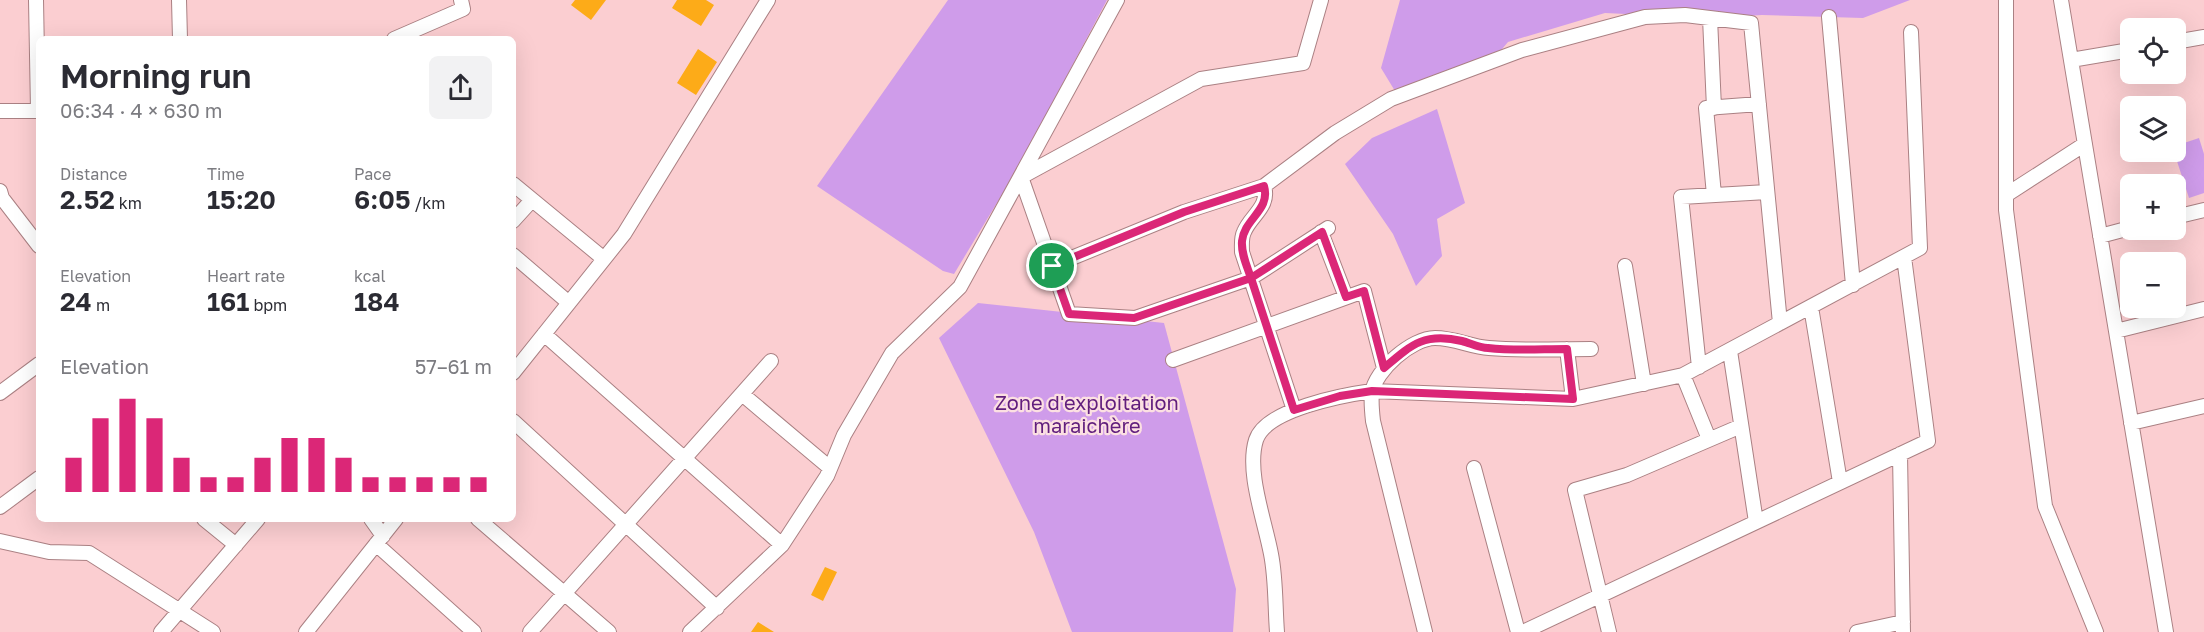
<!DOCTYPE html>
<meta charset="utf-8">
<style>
:root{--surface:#fff;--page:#f2f2f3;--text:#2b2b33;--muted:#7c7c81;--accent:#db2777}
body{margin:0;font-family:"Golos Text",sans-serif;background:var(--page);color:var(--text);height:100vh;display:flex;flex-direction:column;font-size:22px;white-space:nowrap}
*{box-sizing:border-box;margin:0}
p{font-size:20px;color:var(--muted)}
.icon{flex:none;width:33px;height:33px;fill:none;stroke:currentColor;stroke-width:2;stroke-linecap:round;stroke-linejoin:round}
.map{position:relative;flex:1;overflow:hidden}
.side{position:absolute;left:36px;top:36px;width:480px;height:486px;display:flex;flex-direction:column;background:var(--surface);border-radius:9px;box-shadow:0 6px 24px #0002}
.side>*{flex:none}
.controls{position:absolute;left:2120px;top:18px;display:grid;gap:12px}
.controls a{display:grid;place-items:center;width:66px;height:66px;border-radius:9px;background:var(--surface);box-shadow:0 6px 24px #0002;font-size:30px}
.pin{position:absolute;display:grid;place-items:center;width:51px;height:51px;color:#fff;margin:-26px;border:3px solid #fff;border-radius:50%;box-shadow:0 2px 6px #0007}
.round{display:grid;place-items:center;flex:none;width:63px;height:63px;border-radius:9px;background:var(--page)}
.headline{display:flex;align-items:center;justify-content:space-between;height:102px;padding:0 24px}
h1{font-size:33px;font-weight:600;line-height:45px}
.metrics{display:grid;grid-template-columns:repeat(3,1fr);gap:9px;height:102px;padding:6px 24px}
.metrics div{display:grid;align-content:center}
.metrics b{font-size:26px;font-weight:600}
.metrics small{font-size:16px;font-weight:400}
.metrics p{font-size:16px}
.chart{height:168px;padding:12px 24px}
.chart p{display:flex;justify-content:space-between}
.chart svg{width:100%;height:108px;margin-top:6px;stroke:var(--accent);stroke-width:6}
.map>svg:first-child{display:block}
</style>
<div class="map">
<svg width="2204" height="632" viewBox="0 0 2204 632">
<rect width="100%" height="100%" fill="#fbced1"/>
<path fill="#cf9cea" d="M948 0H1107L1018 168 954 274 943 271 817 186Z
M1400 0H1910L1863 18 1762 15 1710 18 1605 13 1508 42 1491 62 1398 96 1381 68Z
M1437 109 1465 203 1437 219 1442 256 1416 286 1393 234 1345 164 1372 138Z
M2199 138 2204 154V193L2189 198 2174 152 2175 146Z
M978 303 1164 323 1236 589 1233 632H1072L1034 532 939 338Z"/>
<path fill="#fdab18" d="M575 0H606L591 20 571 5Z
M677 0H706L714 5 701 26 672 8Z
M698 49 717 62 696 95 677 83Z
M825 567 837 572 823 601 811 595Z
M758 622 774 632H751Z"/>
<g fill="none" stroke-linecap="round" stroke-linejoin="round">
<g stroke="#aa8083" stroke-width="16">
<path id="minor" d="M36 0 38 110
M179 0 180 39
M2006 0V210L2045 506 2096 632
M2061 0 2166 632
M1829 17 1853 285
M1710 18 1714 108
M394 39 463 9 461 0
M2175 42 2204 37
M2071 60 2130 50
M0 111H39
M1021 177 1069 314 1135 318 1251 278 1328 228
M1021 177 1201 79 1303 63 1321 0
M513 184 604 259
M1264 186C1270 207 1251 215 1244 232 1241 238 1242 246 1242 252L1294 410
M0 191 2 198 39 246
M1714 195 1706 108 1759 104
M2006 195 2085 144
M2175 217 2204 210
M513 221 532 200
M1321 232 1346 297
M2100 236 2130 228
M513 255 569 303
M1052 266 1184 212 1264 186 1335 133 1391 99 1522 50 1645 17 1685 15 1751 23 1780 323
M1625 266 1644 384
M1811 307 1840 482
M2116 331 2204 309
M544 334 782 545
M1567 349 1573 399
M1730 351 1756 522
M1173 360 1364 291 1384 368
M1699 367 1681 197 1767 192
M513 373 624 234 768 0
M1683 375 1709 439
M0 393 39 364
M742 394 830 468
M513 421 717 608
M2131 423 2204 406
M1900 454 1903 632
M1474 468 1518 632
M0 507 39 478
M204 519 236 545
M371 519 383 536
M478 519 609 632
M0 541 49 552 89 553 213 632
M376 544 474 632
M161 632 258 519
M306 632 396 519
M530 632 771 361
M690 632 782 545 827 476 844 435 892 353 960 287 1117 0
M1277 632C1275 606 1276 579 1271 554 1265 521 1246 472 1256 440 1266 409 1344 395 1372 391L1573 399 1683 375 1920 248 1911 32
M1425 632 1373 421C1372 412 1371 401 1372 393 1375 370 1412 338 1435 338 1455 338 1471 347 1489 348 1523 351 1557 349 1591 349
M1523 632 1928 441 1904 257
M1609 632 1575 490 1627 475 1741 426
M1857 632 1903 622"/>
</g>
<use href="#minor" stroke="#fff" stroke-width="14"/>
</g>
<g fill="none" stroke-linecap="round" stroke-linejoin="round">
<g stroke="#fff" stroke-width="12">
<path id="route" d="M1052 266 1069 314 1134 318 1251 278 1294 410 1340 396 1372 391 1573 399 1567 349C1541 349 1514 351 1488 348 1479 348 1470 343 1462 341 1424 332 1411 345 1384 368L1364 291 1346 297 1322 232 1251 278C1247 266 1241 254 1242 241 1244 219 1271 210 1264 186L1184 212 1052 266"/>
</g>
<use href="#route" stroke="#db2777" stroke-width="8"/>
</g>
<g text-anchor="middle" stroke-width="4.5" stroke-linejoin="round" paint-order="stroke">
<g font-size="20" fill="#611e7d" stroke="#fce0e2">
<text x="1087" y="410">Zone d'exploitation<tspan x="1087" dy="23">maraichère</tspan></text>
</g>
</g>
</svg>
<div class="controls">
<a><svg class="icon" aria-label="locate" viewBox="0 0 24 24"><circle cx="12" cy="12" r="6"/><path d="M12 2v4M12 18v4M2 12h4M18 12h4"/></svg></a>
<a><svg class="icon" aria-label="layers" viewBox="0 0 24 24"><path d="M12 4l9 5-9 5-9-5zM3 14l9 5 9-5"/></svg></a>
<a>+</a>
<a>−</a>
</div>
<div class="pin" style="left:1052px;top:266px;background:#1e9e55"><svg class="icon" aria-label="arrive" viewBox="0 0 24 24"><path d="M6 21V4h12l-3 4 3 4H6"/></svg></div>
<section class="side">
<div class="headline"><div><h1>Morning run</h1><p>06:34 · 4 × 630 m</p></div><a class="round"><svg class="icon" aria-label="share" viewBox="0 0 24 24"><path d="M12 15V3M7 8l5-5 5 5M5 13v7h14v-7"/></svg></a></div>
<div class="metrics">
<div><p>Distance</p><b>2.52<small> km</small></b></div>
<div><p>Time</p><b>15:20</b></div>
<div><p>Pace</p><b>6:05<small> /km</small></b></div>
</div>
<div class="metrics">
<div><p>Elevation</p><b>24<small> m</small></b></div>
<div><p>Heart rate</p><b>161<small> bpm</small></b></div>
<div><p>kcal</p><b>184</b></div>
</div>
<div class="chart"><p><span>Elevation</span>57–61 m</p>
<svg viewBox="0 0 160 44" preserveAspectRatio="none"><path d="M5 44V30M15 44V14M25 44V6M35 44V14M45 44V30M55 44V38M65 44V38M75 44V30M85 44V22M95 44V22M105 44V30M115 44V38M125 44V38M135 44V38M145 44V38M155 44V38"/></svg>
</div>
</section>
</div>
